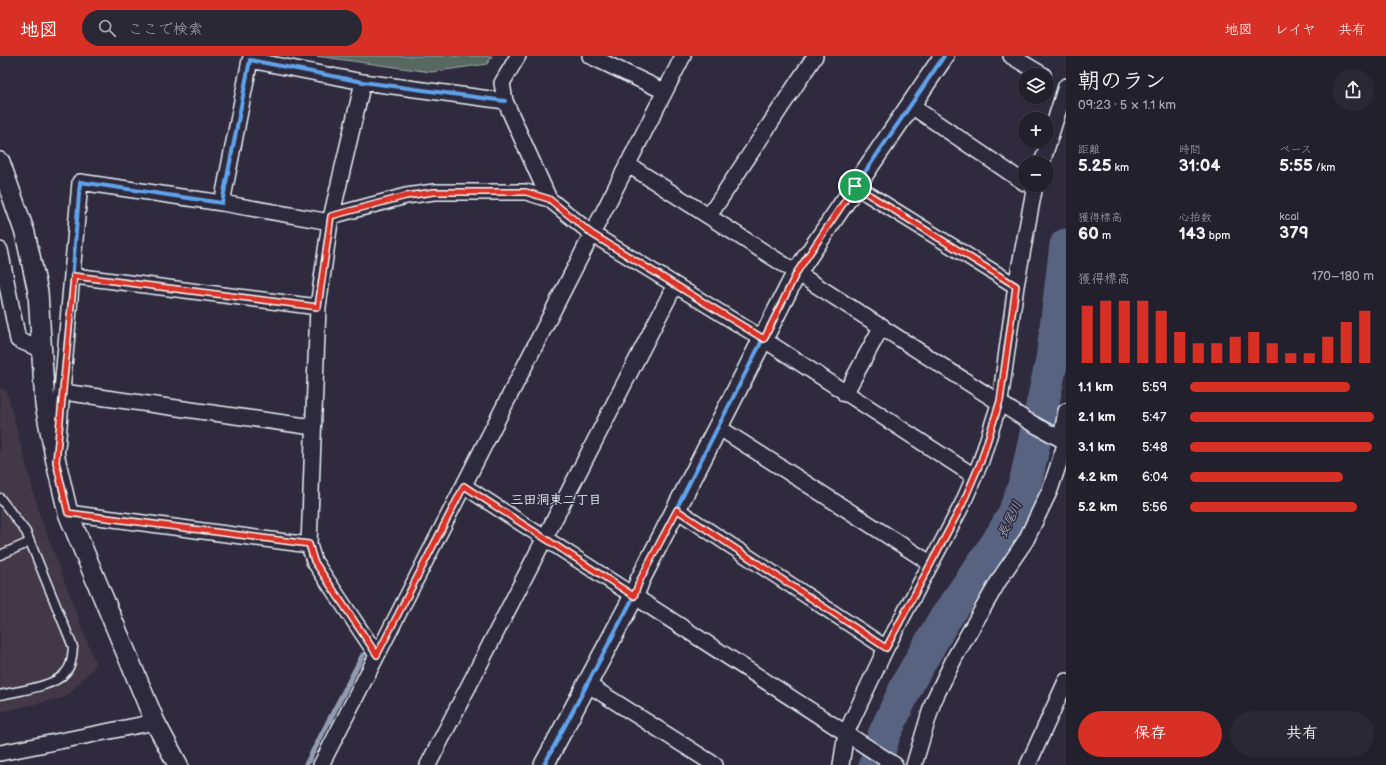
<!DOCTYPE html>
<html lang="ja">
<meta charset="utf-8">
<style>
:root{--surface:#23202e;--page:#2b2836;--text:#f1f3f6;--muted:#a3a3aa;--line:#403e4a;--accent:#d93025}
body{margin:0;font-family:"Balsamiq Sans","Klee One",sans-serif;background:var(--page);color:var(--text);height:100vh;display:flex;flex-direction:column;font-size:15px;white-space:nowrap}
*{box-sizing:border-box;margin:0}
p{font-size:13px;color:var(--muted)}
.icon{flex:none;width:22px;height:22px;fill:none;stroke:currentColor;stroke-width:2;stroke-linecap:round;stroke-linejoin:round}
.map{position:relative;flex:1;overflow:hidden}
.sheet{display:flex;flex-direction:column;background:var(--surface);width:320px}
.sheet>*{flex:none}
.tools{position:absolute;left:1018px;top:12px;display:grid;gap:8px}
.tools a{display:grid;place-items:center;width:36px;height:36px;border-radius:50%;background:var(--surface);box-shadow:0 1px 3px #0004,0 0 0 1px var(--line);font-size:20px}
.pin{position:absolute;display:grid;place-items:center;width:34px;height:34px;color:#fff;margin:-17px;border:2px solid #fff;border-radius:50%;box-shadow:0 1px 4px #0007}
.round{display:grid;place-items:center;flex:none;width:42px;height:42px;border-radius:21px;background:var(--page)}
.headline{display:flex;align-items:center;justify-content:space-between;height:68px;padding:0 12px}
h1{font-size:22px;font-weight:700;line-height:30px}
.stats{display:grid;grid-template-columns:repeat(3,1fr);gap:6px;height:68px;padding:4px 12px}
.stats div{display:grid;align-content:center}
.stats b{font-size:17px;font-weight:700}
.stats small{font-size:11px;font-weight:400}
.stats p{font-size:11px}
.chart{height:112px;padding:8px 12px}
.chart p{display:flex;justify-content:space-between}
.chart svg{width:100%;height:72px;margin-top:4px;stroke:var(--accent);stroke-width:6}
.primary-button{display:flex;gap:8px;margin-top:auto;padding:8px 12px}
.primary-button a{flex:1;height:46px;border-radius:24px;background:var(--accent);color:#fff;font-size:16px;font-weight:700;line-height:46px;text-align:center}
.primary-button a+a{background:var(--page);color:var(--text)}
ul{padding:0 12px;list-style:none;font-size:13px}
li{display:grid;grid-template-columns:64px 48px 1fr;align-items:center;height:30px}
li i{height:10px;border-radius:5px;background:var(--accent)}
header{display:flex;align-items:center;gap:24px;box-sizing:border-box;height:56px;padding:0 20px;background:var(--accent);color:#fff}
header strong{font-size:19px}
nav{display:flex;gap:22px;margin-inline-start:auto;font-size:14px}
.search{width:280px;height:36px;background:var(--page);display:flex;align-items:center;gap:10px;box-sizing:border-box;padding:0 14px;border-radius:22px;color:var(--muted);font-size:15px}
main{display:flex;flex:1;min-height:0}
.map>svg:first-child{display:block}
</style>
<header>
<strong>地図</strong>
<div class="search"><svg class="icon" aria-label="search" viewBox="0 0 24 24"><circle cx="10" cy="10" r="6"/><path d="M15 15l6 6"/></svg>ここで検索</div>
<nav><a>地図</a><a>レイヤ</a><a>共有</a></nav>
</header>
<main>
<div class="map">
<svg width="1066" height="709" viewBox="0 0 1066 709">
<rect width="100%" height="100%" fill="#2f2a3d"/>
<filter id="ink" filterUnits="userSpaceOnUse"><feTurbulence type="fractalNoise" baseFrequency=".025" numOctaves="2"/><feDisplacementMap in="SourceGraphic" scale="8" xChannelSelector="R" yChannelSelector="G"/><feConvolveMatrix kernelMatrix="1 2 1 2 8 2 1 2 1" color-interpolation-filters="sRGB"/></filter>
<g filter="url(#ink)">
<path fill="#423847" d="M0 331 7 336 39 457 96 609 66 641 0 656Z"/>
<path fill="#566861" stroke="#9facac" d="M316 0H492L487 8 431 16Z"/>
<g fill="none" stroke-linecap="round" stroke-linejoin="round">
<path stroke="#929cb1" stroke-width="5.5" d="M306 709 363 599"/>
<path stroke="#586481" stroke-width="33" d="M875 709 884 679 909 625 942 567 999 484 1014 458 1026 424 1052 304 1066 189"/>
<g stroke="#e8f1f8" stroke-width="11">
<path id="service" d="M0 442 26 476 73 591C72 600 72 610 65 617 54 631 17 635 0 639
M0 499 30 486"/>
</g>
<g stroke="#e8f1f8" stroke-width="18">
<path id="minor" d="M518 0 502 27 505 45 549 143 592 178 763 283 974 420
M590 0 664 35
M1011 0 1043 19
M363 26 330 166 318 251 309 489 314 505 377 599
M910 49 1025 127
M1042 107 1066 30
M627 108 1028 365 1066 386
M855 130 1016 230
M222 147 330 166
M331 160 406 140 434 136H526L549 143
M709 160 815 0
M0 194 18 284 42 294
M74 220 318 251
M63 336 313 371
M845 338 882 270
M718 371 930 507
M1061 383 1066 355
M57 393 80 126 222 147 250 4 363 26 505 45
M464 430 895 709
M677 454 886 592
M68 457 309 489
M587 628 715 709
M0 697 155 666
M321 709 683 0
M428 709 675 229
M841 709 846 677 886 592 962 449 981 405 1000 345 1016 230 1035 129
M914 709 933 646 955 601 1001 521 1026 484 1050 434 1066 386
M1028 709 1066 625"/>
</g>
<g stroke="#e8f1f8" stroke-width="22">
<path id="tertiary" d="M0 106 25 177 38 236 45 349 56 406 68 457 155 666 178 709
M544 709 634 540 640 524 797 216 944 0"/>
</g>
<use href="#service" stroke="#2f2a3d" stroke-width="8"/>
<use href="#minor" stroke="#2f2a3d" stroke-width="15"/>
<use href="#tertiary" stroke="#2f2a3d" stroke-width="19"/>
<g stroke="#2f2a3d" stroke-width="6">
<path id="cycleway" d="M56 406 63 336 80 126 222 147 250 4 363 26 505 45
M544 709 634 540 640 524 797 216 944 0"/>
</g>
<use href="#cycleway" stroke="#60a3ed" stroke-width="4"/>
</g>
</g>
<g fill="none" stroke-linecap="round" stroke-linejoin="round" filter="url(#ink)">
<g stroke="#fff" stroke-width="8">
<path id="route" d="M855 130 1016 230 1000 345 981 405 962 449 886 592 677 454 640 524 634 540 464 430 377 599 314 505 309 488 68 457 56 406 74 220 318 251 331 160 406 140 434 136H526L549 143 592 178 764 283 797 216Z"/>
</g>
<use href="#route" stroke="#d93025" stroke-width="5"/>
</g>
<g text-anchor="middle" stroke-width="3" stroke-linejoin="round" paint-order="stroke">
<g font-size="13" font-weight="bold" fill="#e8f1f8" stroke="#2f2a3d">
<text x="556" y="448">三田洞東二丁目</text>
</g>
<g font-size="13" font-style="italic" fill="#aeb9c8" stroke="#2f2a3d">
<text transform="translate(1009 463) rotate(-64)" y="5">長尾川</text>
</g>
</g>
</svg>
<div class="tools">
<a><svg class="icon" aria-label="layers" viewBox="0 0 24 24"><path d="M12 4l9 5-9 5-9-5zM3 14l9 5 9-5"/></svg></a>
<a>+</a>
<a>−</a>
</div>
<div class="pin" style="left:855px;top:130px;background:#1e9e55"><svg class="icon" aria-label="arrive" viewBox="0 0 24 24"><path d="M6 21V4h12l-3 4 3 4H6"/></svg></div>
</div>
<section class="sheet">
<div class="headline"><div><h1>朝のラン</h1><p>09:23 · 5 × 1.1 km</p></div><a class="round"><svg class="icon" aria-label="share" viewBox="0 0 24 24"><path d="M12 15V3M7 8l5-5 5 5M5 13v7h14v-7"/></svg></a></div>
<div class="stats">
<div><p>距離</p><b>5.25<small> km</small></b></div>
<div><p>時間</p><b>31:04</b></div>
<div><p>ペース</p><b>5:55<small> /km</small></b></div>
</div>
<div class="stats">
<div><p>獲得標高</p><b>60<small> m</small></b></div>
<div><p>心拍数</p><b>143<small> bpm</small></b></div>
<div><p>kcal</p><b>379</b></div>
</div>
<div class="chart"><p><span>獲得標高</span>170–180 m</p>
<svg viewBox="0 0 160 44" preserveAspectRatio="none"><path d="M5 44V9M15 44V6M25 44V6M35 44V6M45 44V12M55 44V25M65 44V32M75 44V32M85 44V28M95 44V25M105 44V32M115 44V38M125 44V38M135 44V28M145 44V19M155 44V12"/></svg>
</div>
<ul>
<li><b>1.1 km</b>5:59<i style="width:87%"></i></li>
<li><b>2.1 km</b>5:47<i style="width:100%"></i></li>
<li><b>3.1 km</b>5:48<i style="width:99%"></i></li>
<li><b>4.2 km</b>6:04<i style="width:83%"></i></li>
<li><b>5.2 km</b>5:56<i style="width:91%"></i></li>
</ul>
<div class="primary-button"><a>保存</a><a>共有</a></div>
</section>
</main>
